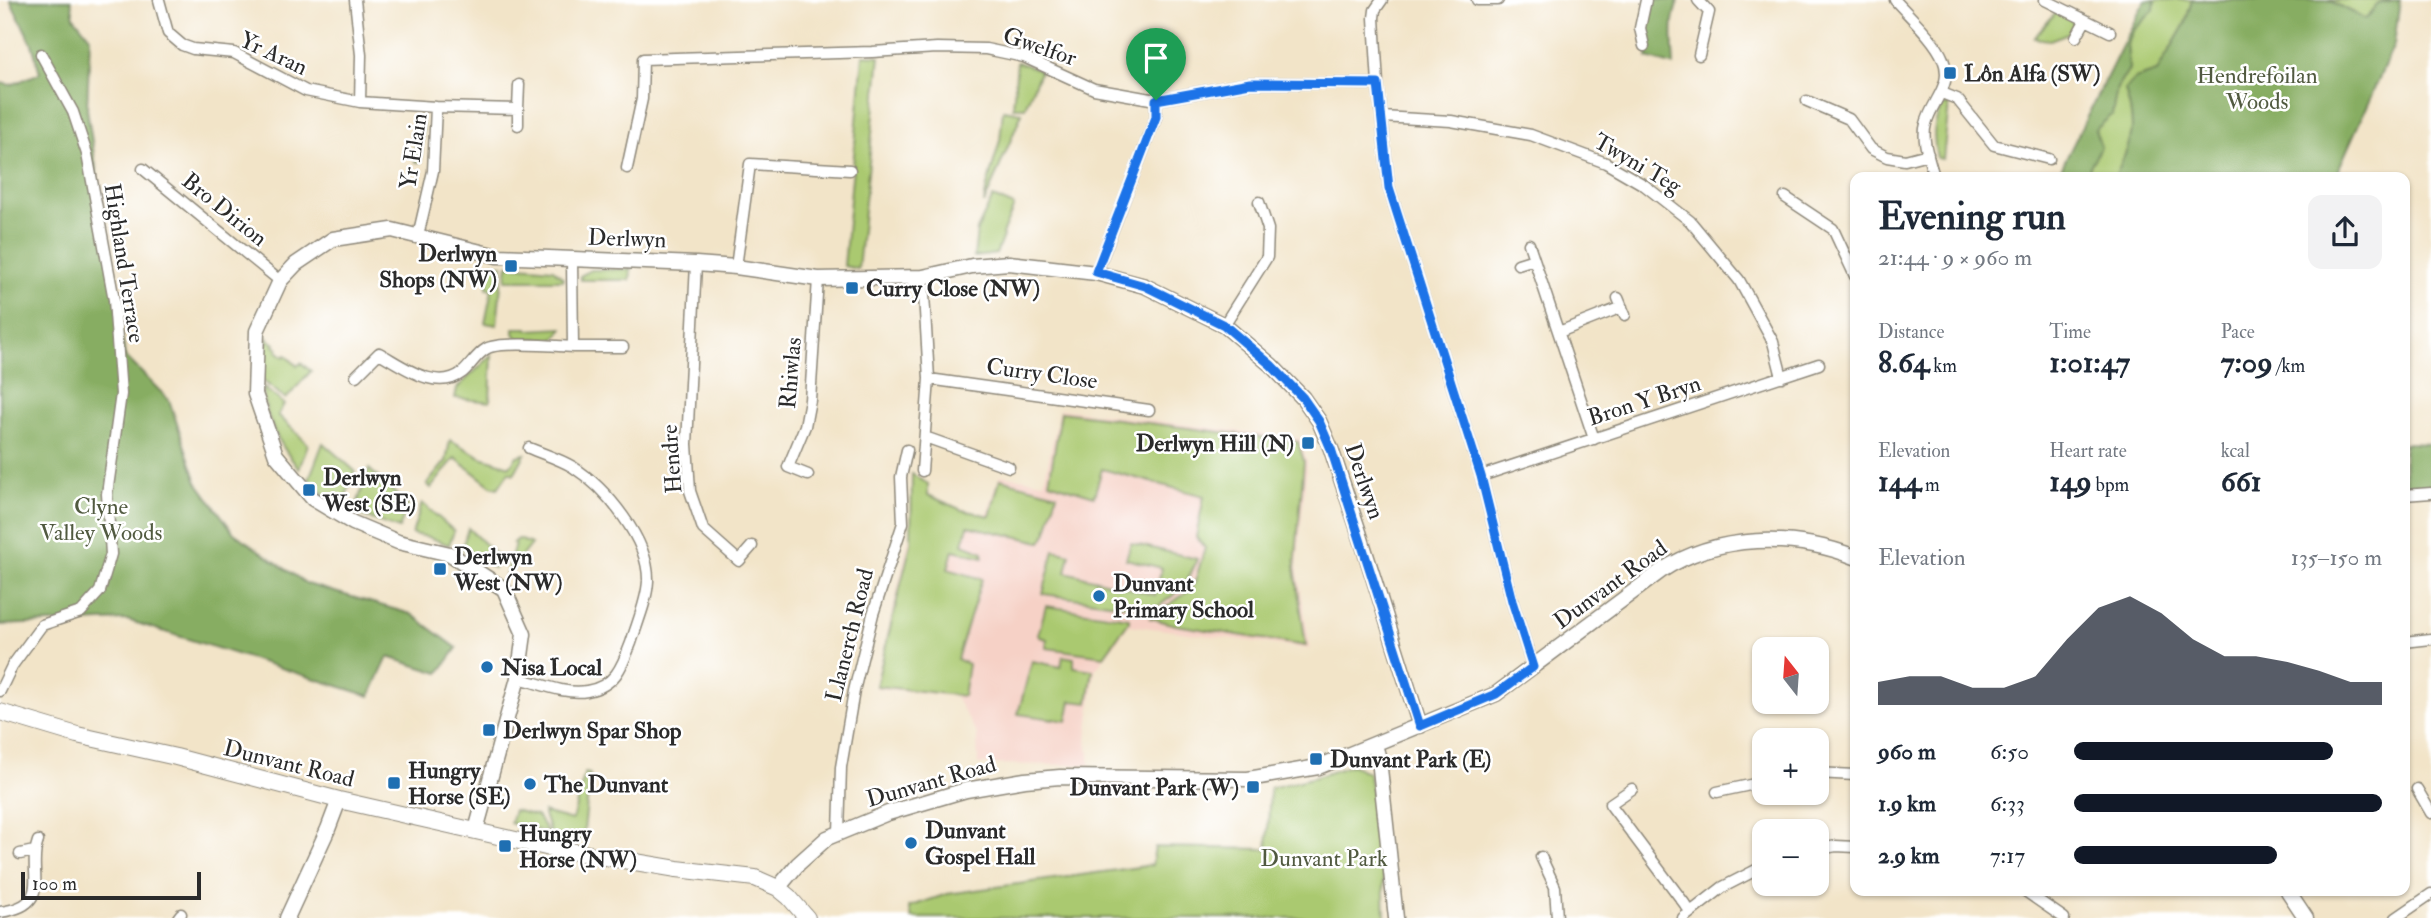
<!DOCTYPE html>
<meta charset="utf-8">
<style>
:root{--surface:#fff;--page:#f2f2f3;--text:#1f2937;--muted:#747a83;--accent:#111827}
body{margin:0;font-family:"IM FELL Double Pica",serif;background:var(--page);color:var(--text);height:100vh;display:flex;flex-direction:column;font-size:26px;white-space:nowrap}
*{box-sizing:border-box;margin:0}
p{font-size:23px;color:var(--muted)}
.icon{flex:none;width:38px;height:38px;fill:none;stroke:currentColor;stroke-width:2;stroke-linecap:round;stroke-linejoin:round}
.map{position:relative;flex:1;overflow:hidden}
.panel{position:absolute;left:1850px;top:172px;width:560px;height:724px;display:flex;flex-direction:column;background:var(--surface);border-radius:14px;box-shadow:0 2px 5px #0004}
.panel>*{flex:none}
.needle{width:46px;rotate:343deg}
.tools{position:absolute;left:1752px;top:637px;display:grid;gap:14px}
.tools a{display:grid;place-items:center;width:77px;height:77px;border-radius:14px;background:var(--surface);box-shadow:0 2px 5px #0004;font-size:35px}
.scale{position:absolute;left:21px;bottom:18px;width:180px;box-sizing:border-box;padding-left:7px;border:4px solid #2b2b2b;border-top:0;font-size:19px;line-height:24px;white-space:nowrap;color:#2b2b2b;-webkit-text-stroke:5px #fff;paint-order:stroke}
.pin{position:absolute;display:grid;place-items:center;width:60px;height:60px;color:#fff;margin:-72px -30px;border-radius:50% 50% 50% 0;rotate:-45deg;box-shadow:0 0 7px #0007}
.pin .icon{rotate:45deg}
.round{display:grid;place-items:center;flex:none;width:74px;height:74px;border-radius:14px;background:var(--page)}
.headline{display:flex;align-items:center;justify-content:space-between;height:119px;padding:0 28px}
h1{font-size:38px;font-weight:800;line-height:52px}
.stats{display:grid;grid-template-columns:repeat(3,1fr);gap:10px;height:119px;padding:7px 28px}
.stats div{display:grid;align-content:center}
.stats b{font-size:30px;font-weight:800}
.stats small{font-size:19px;font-weight:400}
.stats p{font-size:19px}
.chart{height:196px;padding:14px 28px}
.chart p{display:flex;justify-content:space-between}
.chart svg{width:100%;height:126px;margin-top:7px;fill:var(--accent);opacity:.7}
ul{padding:0 28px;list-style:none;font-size:23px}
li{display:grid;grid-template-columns:112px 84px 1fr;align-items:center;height:52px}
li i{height:18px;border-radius:9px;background:var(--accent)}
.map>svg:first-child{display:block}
</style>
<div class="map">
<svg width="2431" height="918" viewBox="0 0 2431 918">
<rect width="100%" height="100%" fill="#fff"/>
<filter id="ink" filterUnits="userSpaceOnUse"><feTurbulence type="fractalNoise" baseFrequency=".0143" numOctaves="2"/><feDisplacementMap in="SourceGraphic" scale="14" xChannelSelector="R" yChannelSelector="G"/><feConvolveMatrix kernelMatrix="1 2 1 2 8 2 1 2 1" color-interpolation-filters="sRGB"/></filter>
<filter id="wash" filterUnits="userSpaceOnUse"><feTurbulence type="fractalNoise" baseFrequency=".00686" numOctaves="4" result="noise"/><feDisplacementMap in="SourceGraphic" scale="28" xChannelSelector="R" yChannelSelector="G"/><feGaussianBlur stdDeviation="1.57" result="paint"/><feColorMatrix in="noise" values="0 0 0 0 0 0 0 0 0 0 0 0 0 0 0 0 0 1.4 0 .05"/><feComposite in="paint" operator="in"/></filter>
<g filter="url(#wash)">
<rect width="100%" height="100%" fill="#f2e4c8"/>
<path fill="#f6d1c6" d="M1060 409 1300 439 1307 462 1297 567 1310 649 1129 625 1095 670 1087 738 1090 765 978 764 977 734 955 696 875 688 918 501 987 515 1000 475 1044 482Z"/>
<path fill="#aac970" stroke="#6a7a4e" stroke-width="2" d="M2155 0H2192L2185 24 2157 72 2135 79 2125 90C2138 131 2132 139 2115 177H2088L2090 166 2100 147 2095 130 2111 115 2117 88 2129 69 2127 44 2133 31 2154 10Z
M2328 0H2391L2378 4 2366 19Z
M2057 11 2069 16 2074 22 2071 32 2050 40 2034 38Z
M863 55 880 56 858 269 844 266Z
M1017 62 1038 69 1040 72 1025 107H1013Z
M1949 105 1943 159 1937 158C1933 137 1932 125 1942 106Z
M1003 110 1022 113 984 204 986 190 1000 140Z
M414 117 421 120 423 125 421 162H415Z
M993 197 1014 206 1002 234 1003 236 996 254 974 257 977 230Z
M493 263 503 265 497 325 485 323 492 289 487 288 489 264Z
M508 265 553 269 563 278V280H506Z
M631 269 630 280H581L580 276 591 270Z
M514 328H527V330L563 328 555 339 517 338 514 333Z
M267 338 275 344 274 346 278 349 277 351 284 357 286 355 297 366 301 363 311 371 286 399 262 380Z
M492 355 490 402 455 398 457 388Z
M263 387 284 404 278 415 308 444 299 469C280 445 264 419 263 387Z
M1061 412 1298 442 1304 461 1295 568 1306 646 1176 625 1150 618 1193 588 1205 548 1196 537 1204 496 1102 469 1094 496 1049 482Z
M450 440 481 457 510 466 517 456 525 454 514 474 509 472 498 488 491 486 455 458 431 488 427 484 446 461Z
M323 443 355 471 342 507 317 489 309 479Z
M369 469 408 505 399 529 354 513Z
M912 474 928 484V495L962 510 990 516 1000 479 1057 494 1047 532 1041 542 968 526 963 544 983 552V557L953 550 948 569 982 579 957 659 968 664 963 696 876 686 911 543Z
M422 503 454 531 449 545 428 537 412 534Z
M468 528 499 558 494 568 462 548Z
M519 539 531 544 505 577 515 544 513 543Z
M1131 543 1197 559 1185 586 1159 606 1145 608 1043 594 1054 550 1070 554 1066 572 1155 595 1162 568 1126 559Z
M1046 606 1129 618V621L1104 656 1046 648 1047 639 1040 637 1038 635Z
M1063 656 1074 658V667L1093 670 1088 703 1071 701 1067 721 1018 714 1032 661 1061 667Z
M1352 765 1369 773 1383 870 1385 918H912L909 907 947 894 1152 865 1155 847 1267 849 1270 788 1316 777Z
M585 773 590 774 583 840 551 835 543 812 572 820Z
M514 810 537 816 548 833 510 823Z"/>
<path fill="#87ad62" stroke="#596c46" stroke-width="2" d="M10 0H71L74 17 90 37 87 109 125 356 169 400 197 482 234 533 307 584 411 614 457 648 439 673 388 657 370 696 127 620 0 625V83L11 85 40 73 32 44Z
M1651 0H1679C1669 22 1673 42 1674 66L1647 58 1649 41 1645 29Z
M2145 0H2155L2154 10 2133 31 2127 44 2129 69 2117 88 2112 115 2095 130 2101 147 2090 166 2088 177H2057Z
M2192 0H2328L2366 19 2378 4 2400 0 2394 45 2335 177H2115C2132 139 2138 131 2125 90L2135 79 2157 72 2185 24Z
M2404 443 2431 444V486L2405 488Z"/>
</g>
<g filter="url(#ink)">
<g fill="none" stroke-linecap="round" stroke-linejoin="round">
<g stroke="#8e887a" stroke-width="13">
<path id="minor" d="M159 0 168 33 182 45 193 49 234 53 306 91 360 102 436 107
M355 0 361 55 360 102
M1382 0 1375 10 1374 18 1378 84 1389 188 1481 476 1512 601 1533 667
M1477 0H1498
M1698 0 1709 12 1699 55
M1895 0C1909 16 1935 39 1943 59 1954 85 1932 100 1926 124 1921 140 1930 161 1934 177
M2045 0 2110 32
M2076 37 2085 21
M1644 46 1640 28 1646 0
M1942 93 1957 99 1994 145 2049 159
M1807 101 1849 119 1871 149 1887 157 1905 160 1928 154
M1382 117 1451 121 1531 135 1606 163 1644 185 1690 221 1739 280 1773 342 1782 377
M518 125V109
M627 168 642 99 643 59 872 52 937 48 986 49 1024 57 1094 89 1156 100 1250 83 1378 84
M143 169 280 281
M1785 197 1833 229 1855 276
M418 236 433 171 436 107 518 109 519 85
M1529 244 1594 439
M696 264 687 444 690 491 703 529 739 561 752 546
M1518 264 1534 259
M736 267 750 164 850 170
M1096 273 1156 117V100
M923 277 929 379 1149 410
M1618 298 1625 315
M1224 325 1267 257 1268 229 1259 202
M1559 332 1622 307
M573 347H623
M356 376 379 353C403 366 436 393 463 372 471 365 477 354 486 349 498 341 556 346 573 347L572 259
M925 437 1009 467
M922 471 929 379
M808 475 788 467 805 426 810 400 818 279
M1481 476 1819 364
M2404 495 2431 493
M2404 642 2431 639
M518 678C539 683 565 695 587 691 615 686 622 667 631 643 637 623 647 601 648 581 649 540 606 488 573 467 560 459 543 454 529 448
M0 691 12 666 42 625 81 612 100 591 111 554 107 494 121 394 114 300 87 154 73 112 41 54
M1816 773 1855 775
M1632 789 1610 804 1690 911
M2417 789 2431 813
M1717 792 1764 782
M839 833 841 767 854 691 873 614 903 523 901 477 907 450
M1816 850 1836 846 1855 847
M20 854 34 851
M1541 857 1555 887 1557 918
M2025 891 2064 918
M0 912C55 905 26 872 38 841
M178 918 181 914
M1683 918 1723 887 1764 866
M2396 918 2431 894"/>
</g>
<g stroke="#8e887a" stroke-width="17">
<path id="tertiary" d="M1375 745 1379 759 1396 918
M476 830 518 678 524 634 504 589 450 554 398 542 353 523 313 499 276 455 255 394 257 331 280 281 296 264 333 239 392 230 497 256 696 264 736 267 818 279 923 277 972 266 1009 263 1096 273 1145 286 1224 325 1271 365 1303 398 1319 421 1331 449 1359 532 1420 726
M778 888 798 864 827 838 888 813 966 790 1025 780 1060 777 1248 779 1318 767 1496 694 1661 571C1717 534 1794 533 1855 557
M2288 891 2306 918
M287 918 328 829 339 800"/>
</g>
<g stroke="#8e887a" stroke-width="18">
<path id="secondary" d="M0 712 77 735 176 757 339 800 546 847 677 869 755 878 778 888 789 897 807 918"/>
</g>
<use href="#minor" stroke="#fff" stroke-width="10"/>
<use href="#tertiary" stroke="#fff" stroke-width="14"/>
<use href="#secondary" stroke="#fff" stroke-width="16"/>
</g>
</g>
<g fill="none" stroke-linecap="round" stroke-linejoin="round" filter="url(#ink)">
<g stroke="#fff" stroke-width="14">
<path id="route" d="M1250 83 1378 84 1389 188 1481 476 1512 601 1533 667 1496 694 1420 726 1331 449 1319 421 1303 398 1271 365 1224 325 1145 286 1096 272 1156 117V100Z"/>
</g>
<use href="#route" stroke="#1a73e8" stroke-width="9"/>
</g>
<g fill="#1f6fb2" stroke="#fff" stroke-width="2.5">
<rect x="1943" y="66" width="14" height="14" rx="3.5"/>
<rect x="504" y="259" width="14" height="14" rx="3.5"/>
<rect x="845" y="281" width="14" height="14" rx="3.5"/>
<rect x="1301" y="436" width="14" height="14" rx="3.5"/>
<rect x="302" y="483" width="14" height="14" rx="3.5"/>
<rect x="433" y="562" width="14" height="14" rx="3.5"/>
<circle cx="1099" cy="596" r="7"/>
<circle cx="487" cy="667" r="7"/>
<rect x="482" y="723" width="14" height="14" rx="3.5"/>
<rect x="1309" y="752" width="14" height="14" rx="3.5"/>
<rect x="387" y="776" width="14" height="14" rx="3.5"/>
<circle cx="530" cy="784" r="7"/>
<rect x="1246" y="780" width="14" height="14" rx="3.5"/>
<circle cx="911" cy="843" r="7"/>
<rect x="498" y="839" width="14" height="14" rx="3.5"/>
</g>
<g text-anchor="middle" stroke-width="5" stroke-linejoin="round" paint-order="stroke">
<g font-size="23" fill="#2b2b2b" stroke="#fff">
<text transform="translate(1040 46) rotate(19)" y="8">Gwelfor</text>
<text transform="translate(274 53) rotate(25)" y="8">Yr Aran</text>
<text transform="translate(413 151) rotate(-81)" y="8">Yr Elain</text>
<text transform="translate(1638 163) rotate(30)" y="8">Twyni Teg</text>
<text transform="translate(225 209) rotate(39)" y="8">Bro Dirion</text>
<text transform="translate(627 238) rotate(2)" y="8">Derlwyn</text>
<text transform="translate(125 263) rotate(81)" y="8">Highland Terrace</text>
<text transform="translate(790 373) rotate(-85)" y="8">Rhiwlas</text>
<text transform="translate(1042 373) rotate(8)" y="8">Curry Close</text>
<text transform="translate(1644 400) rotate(-18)" y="8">Bron Y Bryn</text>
<text transform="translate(671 459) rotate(-94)" y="8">Hendre</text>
<text transform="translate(1365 481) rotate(71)" y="8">Derlwyn</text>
<text transform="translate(1610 584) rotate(-36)" y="8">Dunvant Road</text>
<text transform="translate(849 635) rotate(-76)" y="8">Llanerch Road</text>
<text transform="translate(289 763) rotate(14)" y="8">Dunvant Road</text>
<text transform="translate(931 781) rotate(-16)" y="8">Dunvant Road</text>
</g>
<g font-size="23" font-weight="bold" fill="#2b2b2b" stroke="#fff" text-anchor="start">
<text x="1964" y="81">Lôn Alfa (SW)</text>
<text x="497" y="261" text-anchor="end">Derlwyn<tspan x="497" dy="26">Shops (NW)</tspan></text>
<text x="866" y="296">Curry Close (NW)</text>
<text x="1294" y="451" text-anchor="end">Derlwyn Hill (N)</text>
<text x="323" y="485">Derlwyn<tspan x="323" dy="26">West (SE)</tspan></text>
<text x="454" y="564">Derlwyn<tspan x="454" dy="26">West (NW)</tspan></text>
<text x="1113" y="591">Dunvant<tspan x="1113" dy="26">Primary School</tspan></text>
<text x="501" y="675">Nisa Local</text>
<text x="503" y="738">Derlwyn Spar Shop</text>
<text x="1330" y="767">Dunvant Park (E)</text>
<text x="408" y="778">Hungry<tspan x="408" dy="26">Horse (SE)</tspan></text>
<text x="544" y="792">The Dunvant</text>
<text x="1239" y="795" text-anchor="end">Dunvant Park (W)</text>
<text x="925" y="838">Dunvant<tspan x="925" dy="26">Gospel Hall</tspan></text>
<text x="519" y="841">Hungry<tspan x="519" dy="26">Horse (NW)</tspan></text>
</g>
<g font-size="23" fill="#515a40" stroke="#fff">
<text x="2257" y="83">Hendrefoilan<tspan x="2257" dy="26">Woods</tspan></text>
<text x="101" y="514">Clyne<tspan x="101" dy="26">Valley Woods</tspan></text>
<text x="1324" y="866">Dunvant Park</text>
</g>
</g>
</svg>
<div class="tools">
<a><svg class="needle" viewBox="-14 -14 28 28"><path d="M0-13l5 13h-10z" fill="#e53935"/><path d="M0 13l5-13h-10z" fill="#747a83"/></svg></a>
<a>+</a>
<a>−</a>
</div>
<div class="scale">100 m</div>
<div class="pin" style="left:1156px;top:100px;background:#1e9e55"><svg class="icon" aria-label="arrive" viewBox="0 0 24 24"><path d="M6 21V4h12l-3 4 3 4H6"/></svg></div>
<section class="panel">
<div class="headline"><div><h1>Evening run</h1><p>21:44 · 9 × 960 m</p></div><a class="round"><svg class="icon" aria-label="share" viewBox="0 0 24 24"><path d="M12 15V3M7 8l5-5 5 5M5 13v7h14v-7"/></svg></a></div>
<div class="stats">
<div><p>Distance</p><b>8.64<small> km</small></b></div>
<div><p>Time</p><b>1:01:47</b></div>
<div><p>Pace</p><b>7:09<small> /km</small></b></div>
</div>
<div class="stats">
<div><p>Elevation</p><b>144<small> m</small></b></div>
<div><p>Heart rate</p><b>149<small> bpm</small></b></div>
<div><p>kcal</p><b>661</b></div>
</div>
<div class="chart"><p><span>Elevation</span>135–150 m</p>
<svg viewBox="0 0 160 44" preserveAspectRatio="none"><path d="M0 44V36L10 34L20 34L30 38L40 38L50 34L60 21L70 10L80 6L90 12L100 21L110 27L120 27L130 29L140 32L150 36L160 36V44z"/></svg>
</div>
<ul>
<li><b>960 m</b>6:50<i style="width:84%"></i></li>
<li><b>1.9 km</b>6:33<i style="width:100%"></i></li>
<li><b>2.9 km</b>7:17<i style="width:66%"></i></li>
</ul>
</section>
</div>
